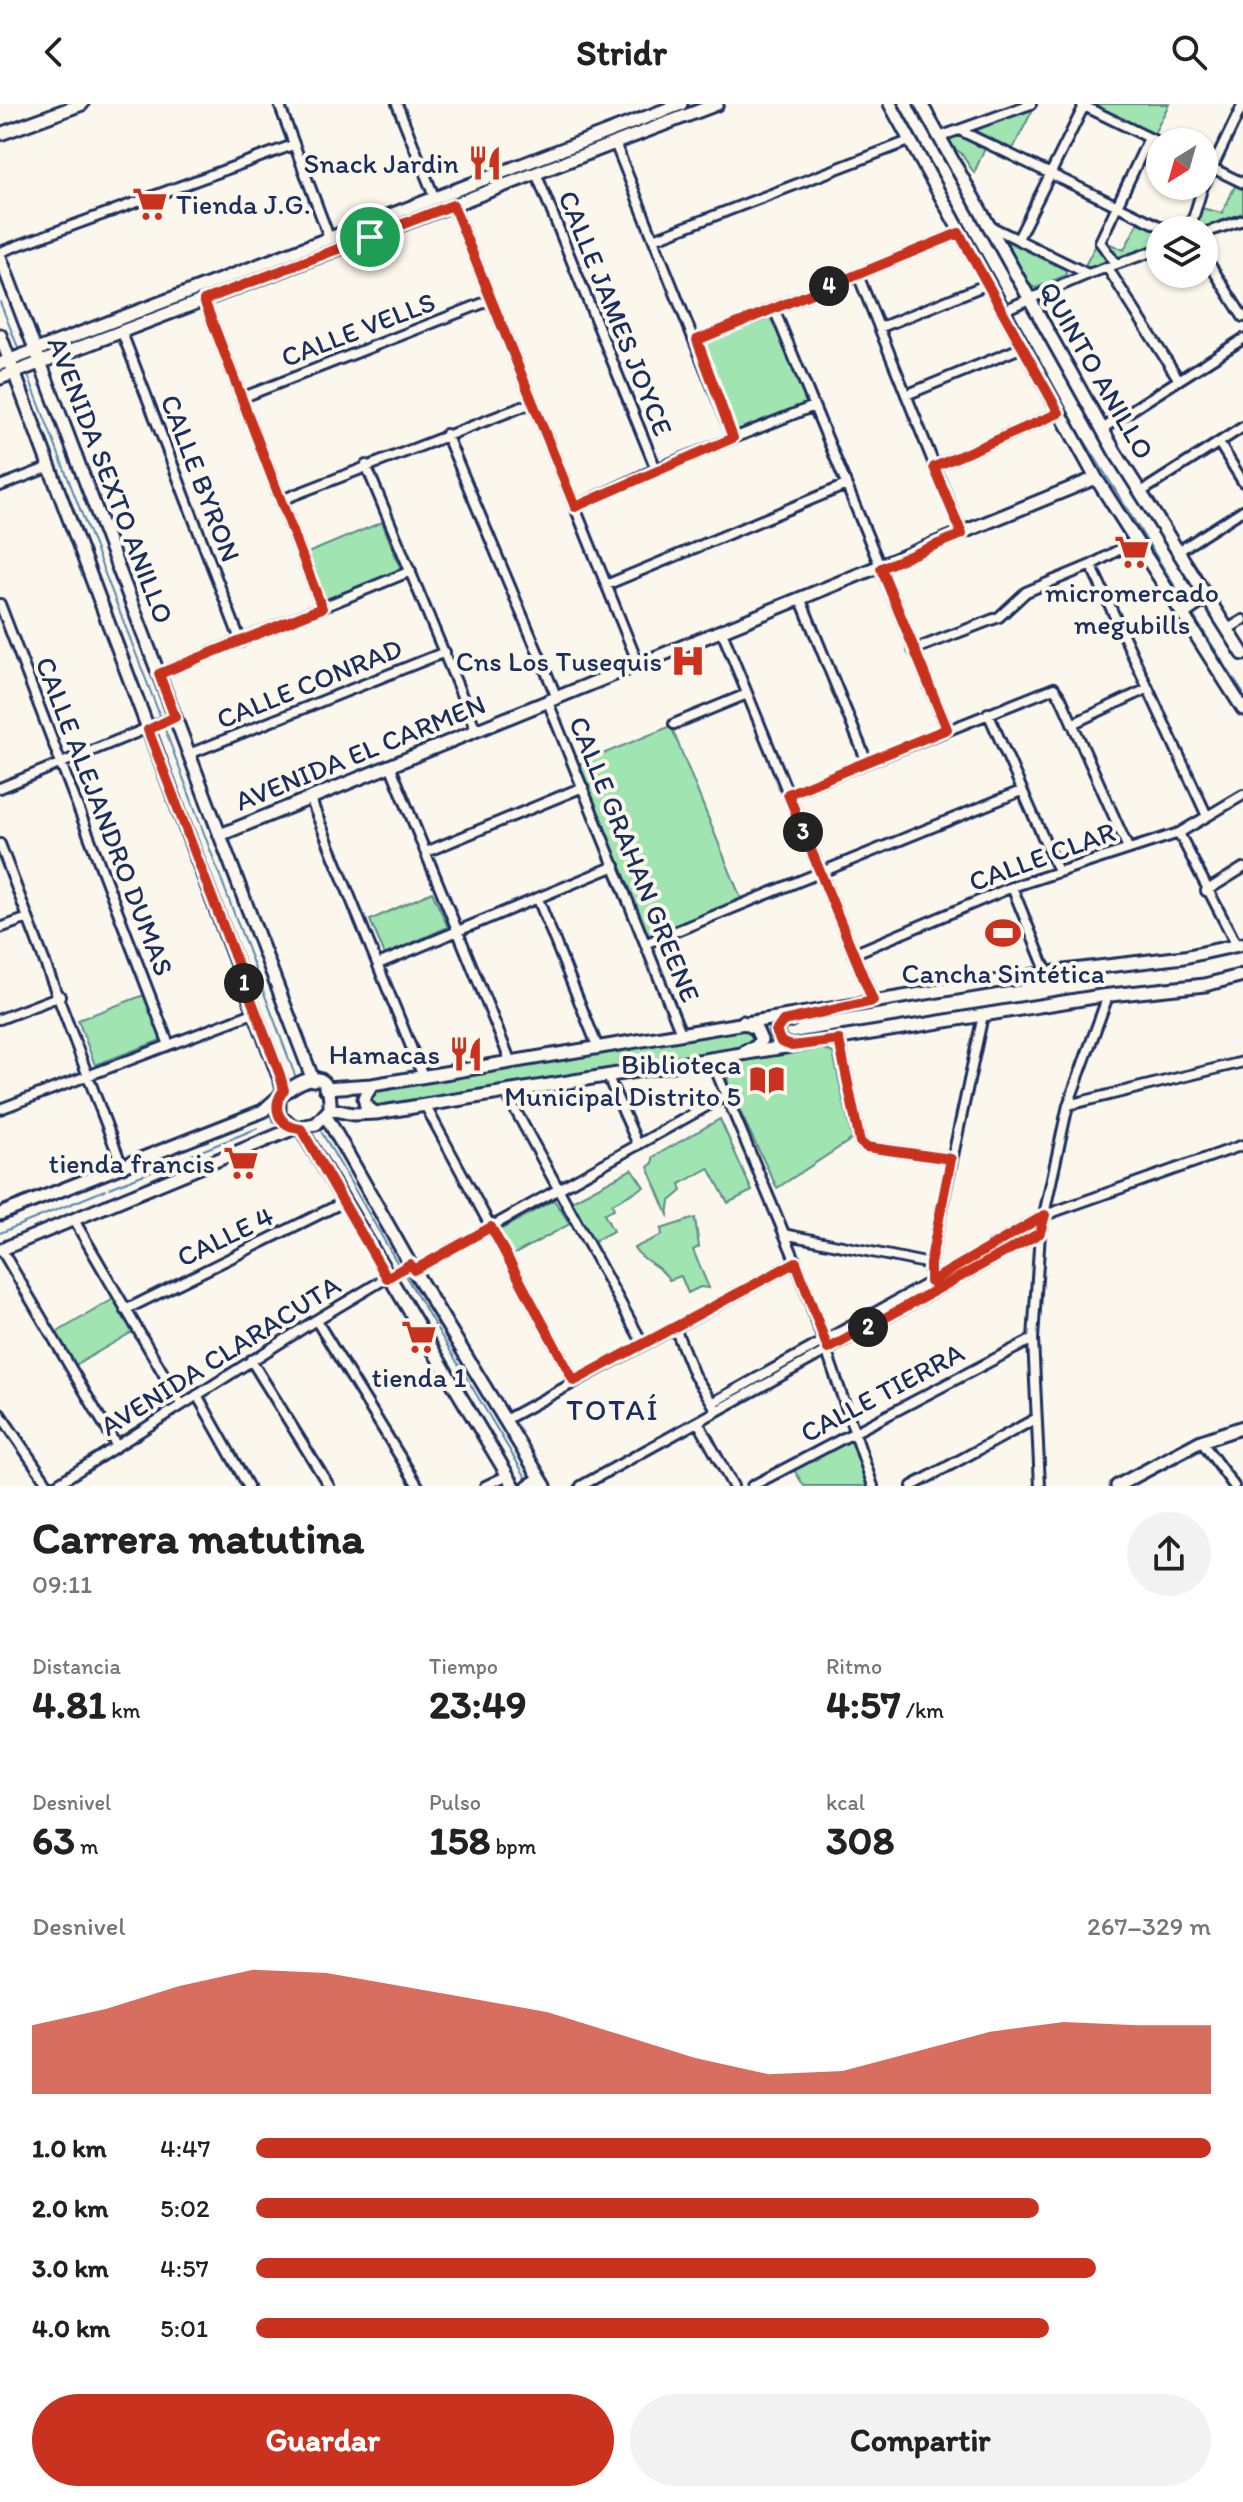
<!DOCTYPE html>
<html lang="es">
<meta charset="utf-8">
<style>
:root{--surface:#fff;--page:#f2f2f2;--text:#222;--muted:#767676;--accent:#c8321e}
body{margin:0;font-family:Itim,sans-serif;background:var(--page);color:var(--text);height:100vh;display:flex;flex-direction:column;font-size:30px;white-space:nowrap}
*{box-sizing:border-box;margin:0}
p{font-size:26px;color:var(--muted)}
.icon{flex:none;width:44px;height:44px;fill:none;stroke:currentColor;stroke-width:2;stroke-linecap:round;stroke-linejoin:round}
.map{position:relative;height:1382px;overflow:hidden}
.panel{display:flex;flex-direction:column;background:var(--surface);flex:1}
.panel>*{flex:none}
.needle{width:52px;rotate:217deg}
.tools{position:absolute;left:1146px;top:24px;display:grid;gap:16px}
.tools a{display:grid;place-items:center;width:72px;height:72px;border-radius:50%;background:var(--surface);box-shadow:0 2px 6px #0004;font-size:40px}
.pin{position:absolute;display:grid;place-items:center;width:68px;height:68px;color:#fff;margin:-34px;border:4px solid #fff;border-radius:50%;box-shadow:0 2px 8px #0007}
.km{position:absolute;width:40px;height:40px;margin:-20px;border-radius:50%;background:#222;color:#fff;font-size:22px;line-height:40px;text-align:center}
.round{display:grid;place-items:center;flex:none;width:84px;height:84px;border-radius:42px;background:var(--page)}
.head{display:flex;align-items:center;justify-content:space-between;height:136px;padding:0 32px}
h1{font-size:44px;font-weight:800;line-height:60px}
.metrics{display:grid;grid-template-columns:repeat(3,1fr);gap:12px;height:136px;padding:8px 32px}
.metrics div{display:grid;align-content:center}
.metrics b{font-size:40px;font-weight:800}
.metrics small{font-size:22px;font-weight:400}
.metrics p{font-size:22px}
.chart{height:224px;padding:16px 32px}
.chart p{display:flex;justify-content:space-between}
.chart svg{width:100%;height:144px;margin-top:8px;fill:var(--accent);opacity:.7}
.cta{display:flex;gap:16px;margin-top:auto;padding:16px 32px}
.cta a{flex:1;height:92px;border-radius:48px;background:var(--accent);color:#fff;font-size:32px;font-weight:800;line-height:92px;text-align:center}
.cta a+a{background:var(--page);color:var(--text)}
ul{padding:0 32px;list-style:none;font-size:26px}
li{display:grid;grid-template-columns:128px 96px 1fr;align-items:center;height:60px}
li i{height:20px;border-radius:10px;background:var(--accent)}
header{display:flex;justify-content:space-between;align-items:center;height:104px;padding:0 32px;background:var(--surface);font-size:36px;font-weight:800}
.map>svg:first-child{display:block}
</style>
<header><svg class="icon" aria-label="back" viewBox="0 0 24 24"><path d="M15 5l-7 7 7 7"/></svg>Stridr<svg class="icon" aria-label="search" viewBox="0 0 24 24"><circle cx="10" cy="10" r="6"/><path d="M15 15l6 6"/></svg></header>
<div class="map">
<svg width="1243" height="1382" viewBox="0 0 1243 1382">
<rect width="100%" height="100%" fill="#fbf7ec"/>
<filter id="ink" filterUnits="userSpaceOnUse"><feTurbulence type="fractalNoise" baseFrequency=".0125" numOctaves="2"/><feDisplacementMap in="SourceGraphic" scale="16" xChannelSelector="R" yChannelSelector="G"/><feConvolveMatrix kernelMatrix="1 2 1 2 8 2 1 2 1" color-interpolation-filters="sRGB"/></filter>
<g filter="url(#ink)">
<path fill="#9fe4b1" stroke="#5d8a88" stroke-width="2" d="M1086 0H1169L1153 32Z
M1035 1 1012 47 973 26 974 23Z
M956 29 986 42 974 69 961 49 949 41 947 35Z
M1236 80 1243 83V109L1197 126H1183L1197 103 1222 109Z
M1140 115 1160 126V138L1089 166 1083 165 1099 135 1124 146Z
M998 129 1065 162 1066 171 1036 184 1027 181Z
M772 213 808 301 736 330 702 240Z
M382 418 401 466 321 500 303 451Z
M671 622 742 797 650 835 578 660Z
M432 788 448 823 385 851 370 816Z
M144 891 161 936 95 961 78 916Z
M745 923 754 930 752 942 380 1006 370 1001 372 987Z
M821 944 833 949 852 1035 777 1084 728 983 727 965 738 958Z
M720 1015 752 1087 728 1099 709 1064 680 1080 682 1087 670 1097 668 1111 648 1063 653 1059V1053Z
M632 1065 644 1083 612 1100 614 1105 604 1110 613 1127 591 1139 570 1098Z
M554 1096 570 1120 513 1151 500 1129 502 1125Z
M695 1114 699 1143 693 1146 709 1184 700 1183 688 1189 681 1172 669 1176C662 1162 643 1158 634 1144L662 1131 661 1125Z
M115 1194 134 1227 72 1263 54 1230Z
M852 1335 869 1382H804L794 1366Z"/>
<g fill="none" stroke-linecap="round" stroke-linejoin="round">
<path stroke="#5989ae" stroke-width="2" d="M899 0 1007 200
M0 198 19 246
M1013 210 1081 331 1186 500
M28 271 162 617
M1193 511 1243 589
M164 623 296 974
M322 1029 399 1162
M110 1084 258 1024
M0 1129 105 1086
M403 1168 527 1375
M1210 1342 1243 1331
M1132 1382 1204 1345"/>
<g stroke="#1b2f5e" stroke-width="14">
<path id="street" d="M279 0 330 136
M397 0 435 95
M1082 1 1160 39
M959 26 1168 126
M939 33 1031 0
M615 39 733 334
M1204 60 1243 79
M536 69 656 365
M1204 81 1243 0
M453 101 639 562
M988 121 1088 170
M1179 126 1193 115 1203 82
M1204 129 1243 116
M654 135 909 37
M1018 135 1084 2
M0 148 293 41
M1204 151 1243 213
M1116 160 1100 138 1149 34
M1107 163 1179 276
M858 171 962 430
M204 196 322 504
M774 205 947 625
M1004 206 1088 170 1160 145
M879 224 988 180
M121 226 241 538
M697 236 959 129
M906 291 1023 243
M241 294 491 196
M1102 325 1243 235
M446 330 557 594
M1219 339 1243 378
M366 361 476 626
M934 363 1059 309
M0 382 47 364
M1141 388 1243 323
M281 396 532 299
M575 403 656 365 814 302
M1177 448 1243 406
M1091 461 1207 712
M606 481 846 381
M801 496 867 658
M0 500 169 941
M1228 525 1243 516
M722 528 873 897
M913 546 999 513 1026 488 1091 461 1135 437
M159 570 411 467
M548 598 681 929
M988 609 1058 767
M674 620 747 590
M1072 620 1147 585
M189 650 445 548
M390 661 510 956
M0 684 175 613
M788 690 1054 584 1061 594 1128 744
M310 694 422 970
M1179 729 1237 842
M0 740 122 1062
M426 748 583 683
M1012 783 1047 869
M1206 787 1243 764
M538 795 598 944
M0 824 28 814
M647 839 1021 687
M853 850 1012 783 1179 729 1243 691
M378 860 615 762
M0 915 60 892
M839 936 860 1038 866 1043 951 1055
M711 955 796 1158 873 1382
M608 973 638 1041
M506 989 643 1240
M425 1001 574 1277
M1068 1001 1243 958
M0 1005 256 908
M74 1116 181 1300
M784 1130 930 1160
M1 1145 116 1341
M414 1166 725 992
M930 1178 1045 1111 1243 1041
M125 1206 344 1098
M316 1216 418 1382
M675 1224 694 1271 715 1303
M251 1256 329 1382
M197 1291 248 1382
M712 1299 930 1178V1160L983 911
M0 1310 49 1382
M505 1316 796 1158
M698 1318 733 1382
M1201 1337 1234 1382
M54 1382 316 1216 410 1160
M485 1382 508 1371
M581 1382 1040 1129
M752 1382 1033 1235
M912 1382 1035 1315
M1040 1382 1033 1235 1040 1129 1068 1001 1108 892"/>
</g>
<g stroke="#1b2f5e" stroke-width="17">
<path id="secondary" d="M890 0 1096 374 1243 605
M921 0 1115 348 1243 550
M0 30 82 0
M0 153 313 976
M0 231 284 986
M0 260 681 0
M0 274 717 0
M1183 510 1206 494
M220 731 1096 374
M791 916 781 919 776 927 781 938 792 942
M743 918 756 925 761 936 756 943 745 947
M372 981 364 994 366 1002 375 1009
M325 984 372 981 1047 869 1184 853 1243 840
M330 1005 353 1010 376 1009 1101 892 1205 881 1243 871
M326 1012 410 1160 545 1382
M301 1025 514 1382
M0 1110 263 1007C280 991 332 944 330 1005L316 1020 295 1024 279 1012V992
M0 1146 295 1024
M528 1382 540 1375
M1117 1382 1201 1337 1243 1323"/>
</g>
<use href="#street" stroke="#fbf7ec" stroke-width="8"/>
<use href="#secondary" stroke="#fbf7ec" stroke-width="11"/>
</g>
</g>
<g fill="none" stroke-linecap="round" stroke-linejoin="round" filter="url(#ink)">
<g stroke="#fff" stroke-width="16">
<path id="route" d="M453 101 575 403 733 334 697 236 959 129 1059 309 934 363 962 430 881 464 947 625 788 690 873 897 783 917 776 927 781 938 792 942 839 936 860 1038 866 1043 951 1055 930 1160V1178L1045 1111 1040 1129 828 1245 796 1158 574 1277 491 1123 414 1166 410 1160 387 1174 301 1025C279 1023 270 1003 284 986L280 971 148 626 175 613 159 570 322 504 204 196Z"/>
</g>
<use href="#route" stroke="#c8321e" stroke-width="10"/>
</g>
<defs>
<g id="restaurant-bare" transform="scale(2.76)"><path d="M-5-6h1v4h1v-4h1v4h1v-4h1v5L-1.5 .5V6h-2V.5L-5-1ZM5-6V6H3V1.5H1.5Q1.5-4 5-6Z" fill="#c8321e" stroke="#fbf7ec" stroke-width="2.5" paint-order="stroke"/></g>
<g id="supermarket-bare" transform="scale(2.76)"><path d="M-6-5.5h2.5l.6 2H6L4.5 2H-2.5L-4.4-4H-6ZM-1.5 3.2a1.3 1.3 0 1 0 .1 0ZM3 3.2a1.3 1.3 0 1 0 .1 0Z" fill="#c8321e" stroke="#fbf7ec" stroke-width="2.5" paint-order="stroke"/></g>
<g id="hospital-bare" transform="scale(2.76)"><path d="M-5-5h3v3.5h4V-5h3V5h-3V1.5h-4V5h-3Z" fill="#c8321e" stroke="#fbf7ec" stroke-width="2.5" paint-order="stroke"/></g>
<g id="stadium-bare" transform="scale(2.76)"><path d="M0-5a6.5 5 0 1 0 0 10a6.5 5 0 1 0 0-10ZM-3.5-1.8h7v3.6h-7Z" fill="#c8321e" stroke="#fbf7ec" stroke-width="2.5" paint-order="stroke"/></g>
<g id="library-bare" transform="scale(2.76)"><path d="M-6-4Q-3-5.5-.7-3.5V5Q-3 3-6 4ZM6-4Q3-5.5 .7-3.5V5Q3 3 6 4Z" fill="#c8321e" stroke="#fbf7ec" stroke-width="2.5" paint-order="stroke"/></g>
</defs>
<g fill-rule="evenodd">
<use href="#restaurant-bare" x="485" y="59"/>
<use href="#supermarket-bare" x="150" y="100"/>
<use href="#supermarket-bare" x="1132" y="448"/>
<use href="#hospital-bare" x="688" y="557"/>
<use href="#stadium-bare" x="1003" y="829"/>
<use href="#restaurant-bare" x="466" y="950"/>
<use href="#library-bare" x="767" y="976"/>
<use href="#supermarket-bare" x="241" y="1059"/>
<use href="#supermarket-bare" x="419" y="1233"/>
</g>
<g text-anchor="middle" stroke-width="8" stroke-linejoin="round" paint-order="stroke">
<g font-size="28" fill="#1b2f5e" stroke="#fbf7ec" text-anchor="end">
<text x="459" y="69">Snack Jardin</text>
<text x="176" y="110" text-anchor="start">Tienda J.G.</text>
<text x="1132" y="498" text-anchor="middle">micromercado<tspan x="1132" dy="32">megubills</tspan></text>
<text x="662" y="567">Cns Los Tusequis</text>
<text x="1003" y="879" text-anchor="middle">Cancha Sintética</text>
<text x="440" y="960">Hamacas</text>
<text x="741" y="970">Biblioteca<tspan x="741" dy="32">Municipal Distrito 5</tspan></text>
<text x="215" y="1069">tienda francis</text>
<text x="419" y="1283" text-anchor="middle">tienda 1</text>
</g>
<g font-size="28" fill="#1b2f5e" stroke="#fbf7ec">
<text transform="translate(616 209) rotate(68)" y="10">CALLE JAMES JOYCE</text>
<text transform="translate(358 225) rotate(-21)" y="10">CALLE VELLS</text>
<text transform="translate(1097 266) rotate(60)" y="10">QUINTO ANILLO</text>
<text transform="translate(201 374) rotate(69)" y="10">CALLE BYRON</text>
<text transform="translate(111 376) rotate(69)" y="10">AVENIDA SEXTO ANILLO</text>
<text transform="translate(309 579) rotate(-22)" y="10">CALLE CONRAD</text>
<text transform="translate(360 648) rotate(-22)" y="10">AVENIDA EL CARMEN</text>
<text transform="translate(105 712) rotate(69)" y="10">CALLE ALEJANDRO DUMAS</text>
<text transform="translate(1042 752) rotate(-20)" y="10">CALLE CLAR</text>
<text transform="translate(635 755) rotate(68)" y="10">CALLE GRAHAN GREENE</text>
<text transform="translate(225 1132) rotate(-26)" y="10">CALLE 4</text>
<text transform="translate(220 1251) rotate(-32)" y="10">AVENIDA CLARACUTA</text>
<text transform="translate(882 1288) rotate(-28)" y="10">CALLE TIERRA</text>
</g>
<g font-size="30" letter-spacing="2" fill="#1b2f5e" stroke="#fbf7ec">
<text x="613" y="1316">TOTAÍ</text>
</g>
</g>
</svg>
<div class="tools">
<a><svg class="needle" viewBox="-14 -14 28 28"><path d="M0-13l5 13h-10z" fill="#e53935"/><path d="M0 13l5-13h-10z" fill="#767676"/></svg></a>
<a><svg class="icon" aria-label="layers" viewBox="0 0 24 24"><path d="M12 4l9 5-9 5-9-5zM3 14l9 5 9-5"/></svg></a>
</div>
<div class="pin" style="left:370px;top:133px;background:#1e9e55"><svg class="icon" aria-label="arrive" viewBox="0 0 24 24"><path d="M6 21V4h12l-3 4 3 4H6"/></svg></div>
<b class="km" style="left:244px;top:879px">1</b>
<b class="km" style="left:868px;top:1223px">2</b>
<b class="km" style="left:803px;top:728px">3</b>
<b class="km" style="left:829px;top:182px">4</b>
</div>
<section class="panel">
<div class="head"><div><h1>Carrera matutina</h1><p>09:11</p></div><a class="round"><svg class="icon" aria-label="share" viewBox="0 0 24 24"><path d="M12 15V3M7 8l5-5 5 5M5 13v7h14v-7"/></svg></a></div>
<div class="metrics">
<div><p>Distancia</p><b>4.81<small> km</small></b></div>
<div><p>Tiempo</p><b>23:49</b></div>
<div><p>Ritmo</p><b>4:57<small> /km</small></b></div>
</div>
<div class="metrics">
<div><p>Desnivel</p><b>63<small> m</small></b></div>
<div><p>Pulso</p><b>158<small> bpm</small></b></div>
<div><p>kcal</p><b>308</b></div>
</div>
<div class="chart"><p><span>Desnivel</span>267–329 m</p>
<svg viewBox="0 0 160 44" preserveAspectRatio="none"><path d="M0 44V23L10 18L20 11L30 6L40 7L50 11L60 15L70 19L80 26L90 33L100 38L110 37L120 31L130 25L140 22L150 23L160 23V44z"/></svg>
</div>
<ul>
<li><b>1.0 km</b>4:47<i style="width:100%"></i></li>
<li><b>2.0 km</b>5:02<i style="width:82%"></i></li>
<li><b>3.0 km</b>4:57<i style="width:88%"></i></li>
<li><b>4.0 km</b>5:01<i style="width:83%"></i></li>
</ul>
<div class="cta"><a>Guardar</a><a>Compartir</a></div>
</section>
